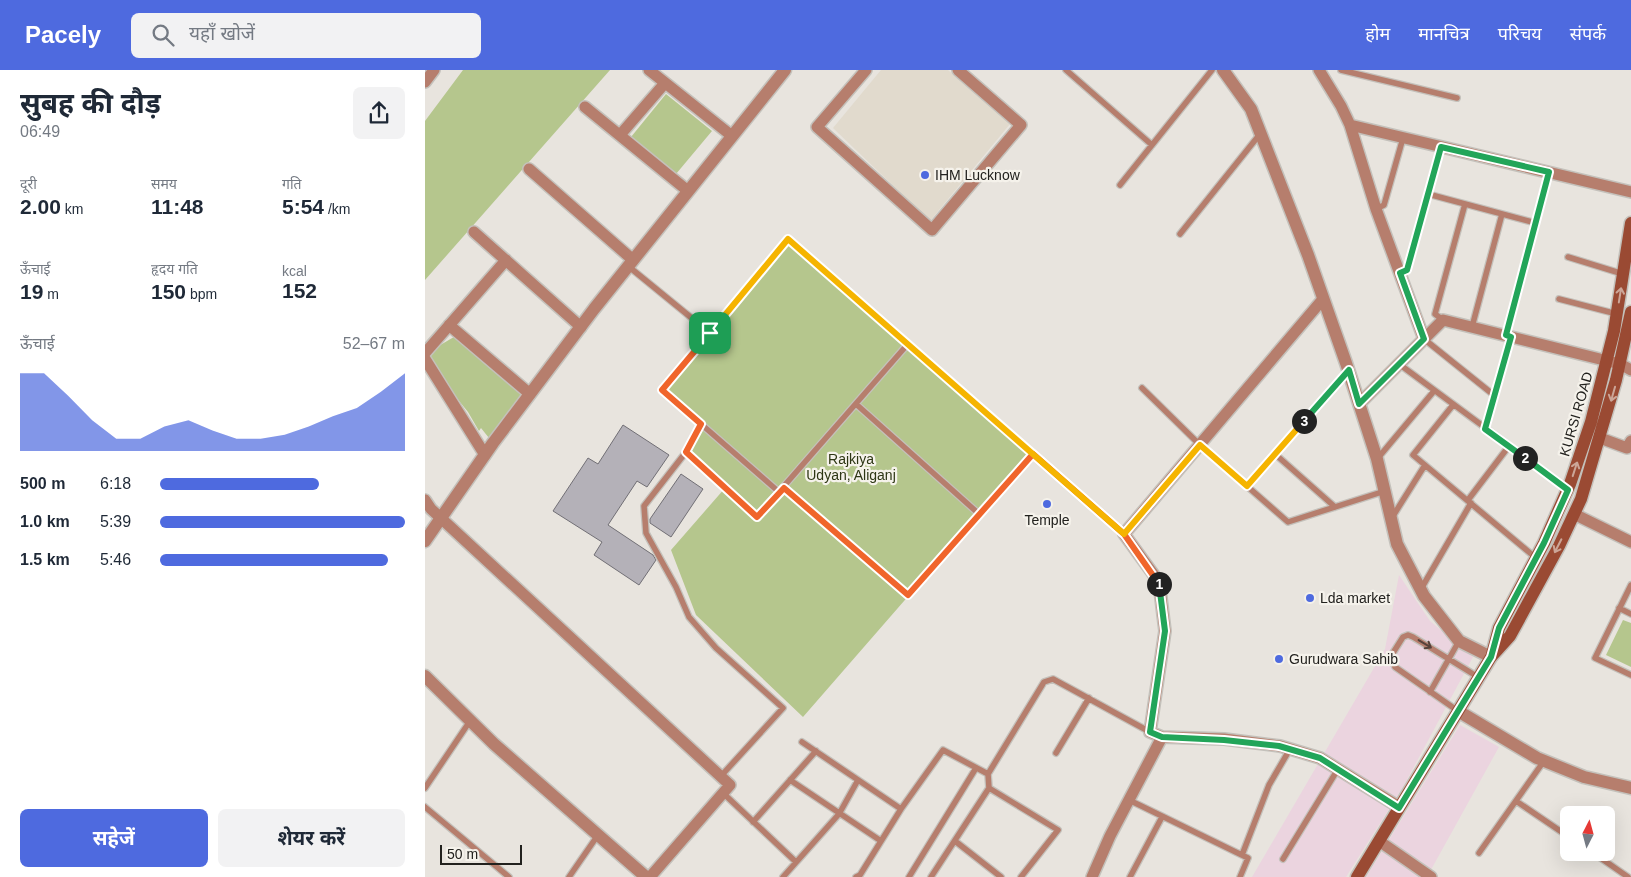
<!DOCTYPE html>
<html lang="hi">
<meta charset="utf-8">
<style>
:root{--surface:#fff;--page:#f2f2f3;--text:#1f2937;--muted:#747a83;--accent:#4e6adf}
body{margin:0;font-family:Helvetica,"Noto Sans Devanagari",sans-serif;background:var(--page);color:var(--text);height:100vh;display:flex;flex-direction:column;font-size:19px;white-space:nowrap}
*{box-sizing:border-box;margin:0}
p{font-size:16px;color:var(--muted)}
.icon{flex:none;width:28px;height:28px;fill:none;stroke:currentColor;stroke-width:2;stroke-linecap:round;stroke-linejoin:round}
.map{position:relative;flex:1;overflow:hidden}
.details{display:flex;flex-direction:column;background:var(--surface);width:425px}
.details>*{flex:none}
.needle{width:32px;rotate:6deg}
.fabs{position:absolute;left:1135px;top:736px;display:grid;gap:10px}
.fabs a{display:grid;place-items:center;width:55px;height:55px;border-radius:8px;background:var(--surface);box-shadow:0 5px 20px #0002;font-size:25px}
.scale{position:absolute;left:15px;bottom:12px;width:82px;box-sizing:border-box;padding-left:5px;border:2px solid #22211e;border-top:0;font-size:14px;line-height:18px;white-space:nowrap;color:#22211e;-webkit-text-stroke:4px #f5f2eb;paint-order:stroke}
.pin{position:absolute;display:grid;place-items:center;width:42px;height:42px;color:#fff;margin:-21px;border-radius:10px;box-shadow:0 2px 8px #0006}
.km{position:absolute;width:25px;height:25px;margin:-12px;border-radius:50%;background:#222;color:#fff;font-size:14px;line-height:25px;text-align:center}
.round{display:grid;place-items:center;flex:none;width:52px;height:52px;border-radius:8px;background:var(--page)}
.headline{display:flex;align-items:center;justify-content:space-between;height:85px;padding:0 20px}
h1{font-size:28px;font-weight:700;line-height:38px}
.metrics{display:grid;grid-template-columns:repeat(3,1fr);gap:8px;height:85px;padding:5px 20px}
.metrics div{display:grid;align-content:center}
.metrics b{font-size:21px;font-weight:700}
.metrics small{font-size:14px;font-weight:400}
.metrics p{font-size:14px}
.chart{height:140px;padding:10px 20px}
.chart p{display:flex;justify-content:space-between}
.chart svg{width:100%;height:90px;margin-top:5px;fill:var(--accent);opacity:.7}
.button{display:flex;gap:10px;margin-top:auto;padding:10px 20px}
.button a{flex:1;height:58px;border-radius:8px;background:var(--accent);color:#fff;font-size:20px;font-weight:700;line-height:58px;text-align:center}
.button a+a{background:var(--page);color:var(--text)}
ul{padding:0 20px;list-style:none;font-size:16px}
li{display:grid;grid-template-columns:80px 60px 1fr;align-items:center;height:38px}
li i{height:12px;border-radius:6px;background:var(--accent)}
header{display:flex;align-items:center;gap:30px;box-sizing:border-box;height:70px;padding:0 25px;background:var(--accent);color:#fff}
header strong{font-size:24px}
nav{display:flex;gap:28px;margin-inline-start:auto;font-size:18px}
.search{width:350px;height:45px;background:var(--page);display:flex;align-items:center;gap:12px;box-sizing:border-box;padding:0 18px;border-radius:8px;color:var(--muted);font-size:19px}
main{display:flex;flex:1;min-height:0}
.map>svg:first-child{display:block}
</style>
<header>
<strong>Pacely</strong>
<div class="search"><svg class="icon" aria-label="search" viewBox="0 0 24 24"><circle cx="10" cy="10" r="6"/><path d="M15 15l6 6"/></svg>यहाँ खोजें</div>
<nav><a>होम</a><a>मानचित्र</a><a>परिचय</a><a>संपर्क</a></nav>
</header>
<main>
<section class="details">
<div class="headline"><div><h1>सुबह की दौड़</h1><p>06:49</p></div><a class="round"><svg class="icon" aria-label="share" viewBox="0 0 24 24"><path d="M12 15V3M7 8l5-5 5 5M5 13v7h14v-7"/></svg></a></div>
<div class="metrics">
<div><p>दूरी</p><b>2.00<small> km</small></b></div>
<div><p>समय</p><b>11:48</b></div>
<div><p>गति</p><b>5:54<small> /km</small></b></div>
</div>
<div class="metrics">
<div><p>ऊँचाई</p><b>19<small> m</small></b></div>
<div><p>हृदय गति</p><b>150<small> bpm</small></b></div>
<div><p>kcal</p><b>152</b></div>
</div>
<div class="chart"><p><span>ऊँचाई</span>52–67 m</p>
<svg viewBox="0 0 160 44" preserveAspectRatio="none"><path d="M0 44V6L10 6L20 17L30 29L40 38L50 38L60 32L70 29L80 34L90 38L100 38L110 36L120 32L130 27L140 23L150 15L160 6V44z"/></svg>
</div>
<ul>
<li><b>500 m</b>6:18<i style="width:65%"></i></li>
<li><b>1.0 km</b>5:39<i style="width:100%"></i></li>
<li><b>1.5 km</b>5:46<i style="width:93%"></i></li>
</ul>
<div class="button"><a>सहेजें</a><a>शेयर करें</a></div>
</section>
<div class="map">
<svg width="1206" height="807" viewBox="0 0 1206 807">
<rect width="100%" height="100%" fill="#e8e4de"/>
<path fill="#ebd4df" d="M974 505 1005 551 1048 587 978 717 921 807H827L960 579Z
M1035 655 1074 677 1002 807H941Z"/>
<path fill="#e1dacd" d="M456 0H523L585 54 505 151 408 58Z"/>
<path fill="#b5c68d" d="M38 0H185L0 210V51Z
M241 24 287 61 251 104 206 67Z
M363 169 607 384 378 647 271 545 246 480 300 418 261 382 276 354 237 320Z
M34 264 105 324 68 373 56 358 54 361 43 342 0 289V284Z
M1198 550 1206 553V597L1181 585Z"/>
<path fill="#b4b1b8" stroke="#716f75" d="M198 355 244 385 222 417 212 411 183 455 228 485 231 490 214 515 169 485 177 472 128 441 163 388 173 394Z
M256 404 278 419 246 467 225 453V449Z"/>
<g fill="none" stroke-linecap="round" stroke-linejoin="round">
<g stroke="#c4c1bb" stroke-width="8">
<path id="service" d="M641 0 727 75
M916 0 1032 28
M695 115 787 0
M1003 124 1111 153
M951 139 959 135 978 68
M755 164 835 64
M1143 187 1198 204
M203 196 285 263
M975 203 982 200 1016 77
M1134 229 1192 244
M1018 250 1010 244 1040 134
M1047 257 1077 144
M1081 265 1124 103
M999 269 1070 326
M974 294 1143 419
M717 318 775 375 863 452 960 421
M431 334 554 444
M1028 335 988 385 1111 488
M276 354 261 382 219 436 221 463 251 517 264 547 291 578 358 638 296 706
M1060 359 1086 267
M261 382 332 447 482 275
M850 384 910 437
M953 388 1009 321
M822 416 923 301
M359 418 483 525 607 384
M354 422 237 320 363 169 699 464
M1043 430 1084 376
M968 446 1000 395
M1206 515 1170 588 1206 605
M996 519 1046 433
M1194 538 1206 544
M1005 622 1034 571
M1033 641 970 597 966 586 978 567 983 565 988 567 1053 607
M377 672 476 739
M631 683 664 628
M365 710 456 771
M0 718 45 651
M298 723 371 792
M704 730 823 788 815 807
M1091 731 1144 767
M0 737 84 807
M328 752 391 681
M530 771 576 807
M1167 782 1203 807
M1054 783 1119 691
M817 785 844 715 865 679
M858 789 913 699
M144 807 173 765
M358 807 414 744 433 710
M431 807 435 805 476 739 518 680 563 704
M484 807 551 698
M506 807 564 718
M596 807 633 760 564 718 563 704 619 612 628 609 725 662
M705 807 737 747"/>
</g>
<g stroke="#c4c1bb" stroke-width="14">
<path id="minor" d="M224 0 307 66
M441 0 392 57 507 160 596 55 533 0
M894 0 916 36 925 55 951 139 999 269
M0 12 9 0
M160 37 263 121
M925 55 1206 122
M195 65 240 13
M104 99 208 190
M49 162 156 257
M898 229 699 464 734 512 740 561 725 662 737 667 799 669 855 676 895 688 974 737
M24 255 105 324
M0 283 81 190
M0 289 60 385
M934 334 1018 250 1195 294 1206 300
M1175 368 1202 378 1206 371
M0 430 6 439 305 715 225 807
M1149 444 1206 472
M954 771 1006 807
M667 807 685 766 737 667"/>
</g>
<g stroke="#c4c1bb" stroke-width="15">
<path id="tertiary" d="M798 0 826 39 883 185 921 293 952 389 972 474 999 526 1034 571 1066 587
M0 471 68 373 169 239 360 0
M0 606 69 674 221 807
M1033 641 1112 688 1159 707 1206 718"/>
</g>
<g stroke="#c4c1bb" stroke-width="15">
<path id="secondary" d="M1067 584 1074 558 1119 473 1145 414 1166 352 1189 261 1206 153
M932 807 1066 587 1085 566 1134 476 1156 429 1191 310 1206 242"/>
</g>
<use href="#service" stroke="#b67e6d" stroke-width="5.5"/>
<use href="#minor" stroke="#b67e6d" stroke-width="11"/>
<use href="#tertiary" stroke="#b67e6d" stroke-width="12"/>
<use href="#secondary" stroke="#9a4a33" stroke-width="12"/>
</g>
<defs><path id="oneway-shaft" d="M-6 0H5M1.5-3L5.5 0L1.5 3" fill="none" stroke-width="1.6" stroke-linecap="round" stroke-linejoin="round" transform="scale(1.25)"/></defs>
<g stroke="#cca698">
<use href="#oneway-shaft" transform="translate(1195 225) rotate(-81)"/>
<use href="#oneway-shaft" transform="translate(1188 324) rotate(106)"/>
<use href="#oneway-shaft" transform="translate(1150 399) rotate(-72)"/>
<use href="#oneway-shaft" transform="translate(1133 476) rotate(117)"/>
</g>
<use stroke="#56423a" href="#oneway-shaft" transform="translate(1000 574) rotate(31)"/>
<g fill="none" stroke-linecap="round" stroke-linejoin="round">
<g stroke="#fff" stroke-width="10">
<path id="split-1" d="M285 263 237 320 276 354 261 382 332 447 359 418 483 525 608 384 699 464 734 514"/>
</g>
<g stroke="#fff" stroke-width="10">
<path id="split-2" d="M734 514 740 561 725 662 737 667 799 670 854 676 895 688 974 738 1066 587 1074 558 1119 473 1143 420 1100 388"/>
</g>
<g stroke="#fff" stroke-width="10">
<path id="split-3" d="M879 351 924 300 934 334 999 269 975 203 982 200 1016 77 1124 102 1081 265 1086 267 1060 359 1100 388"/>
</g>
<g stroke="#fff" stroke-width="10">
<path id="split-4" d="M285 263 363 169 699 464 775 375 822 416 879 351"/>
</g>
<use href="#split-1" stroke="#f0652b" stroke-width="6"/>
<use href="#split-2" stroke="#22a559" stroke-width="6"/>
<use href="#split-3" stroke="#22a559" stroke-width="6"/>
<use href="#split-4" stroke="#f5b400" stroke-width="6"/>
</g>
<g fill="#4e6adf" stroke="#f5f2eb" stroke-width="2">
<circle cx="500" cy="105" r="5"/>
<circle cx="622" cy="434" r="5"/>
<circle cx="885" cy="528" r="5"/>
<circle cx="854" cy="589" r="5"/>
</g>
<g text-anchor="middle" stroke-width="4.5" stroke-linejoin="round" paint-order="stroke">
<g font-size="14" fill="#22211e" stroke="#f5f2eb" text-anchor="start">
<text x="510" y="110">IHM Lucknow</text>
<text x="622" y="455" text-anchor="middle">Temple</text>
<text x="895" y="533">Lda market</text>
<text x="864" y="594">Gurudwara Sahib</text>
</g>
<g font-size="14" fill="#22211e" stroke="#f5f2eb">
<text transform="translate(1151 344) rotate(-74)" y="5">KURSI ROAD</text>
</g>
<g font-size="14" fill="#2d3614" stroke="#f5f2eb">
<text x="426" y="394">Rajkiya<tspan x="426" dy="16">Udyan, Aliganj</tspan></text>
</g>
</g>
</svg>
<div class="fabs">
<a><svg class="needle" viewBox="-14 -14 28 28"><path d="M0-13l5 13h-10z" fill="#e53935"/><path d="M0 13l5-13h-10z" fill="#747a83"/></svg></a>
</div>
<div class="scale">50 m</div>
<div class="pin" style="left:285px;top:263px;background:#1e9e55"><svg class="icon" aria-label="arrive" viewBox="0 0 24 24"><path d="M6 21V4h12l-3 4 3 4H6"/></svg></div>
<b class="km" style="left:734px;top:514px">1</b>
<b class="km" style="left:1100px;top:388px">2</b>
<b class="km" style="left:879px;top:351px">3</b>
</div>
</main>
